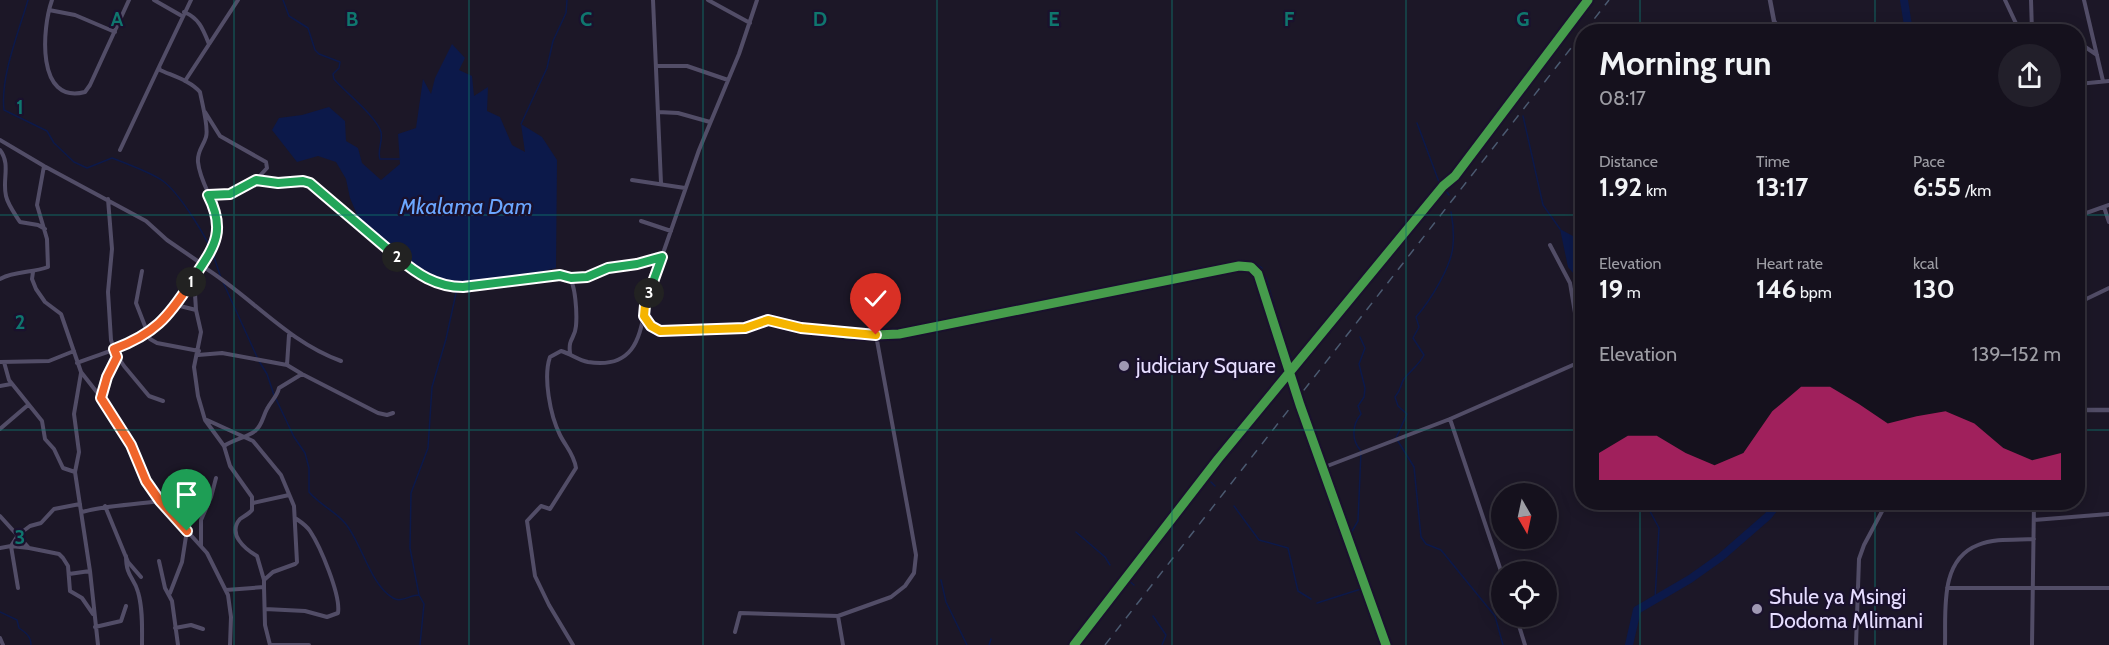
<!DOCTYPE html>
<meta charset="utf-8">
<style>
:root{--surface:#15111d;--page:#221f2a;--text:#f1f3f6;--muted:#9d9da4;--line:#34313b;--accent:#db2777}
body{margin:0;font-family:Cabin,sans-serif;background:var(--page);color:var(--text);height:100vh;display:flex;flex-direction:column;font-size:22px;white-space:nowrap}
*{box-sizing:border-box;margin:0}
p{font-size:20px;color:var(--muted)}
.icon{flex:none;width:33px;height:33px;fill:none;stroke:currentColor;stroke-width:2;stroke-linecap:round;stroke-linejoin:round}
.map{position:relative;flex:1;overflow:hidden}
.drawer{position:absolute;left:1575px;top:24px;width:510px;height:486px;display:flex;flex-direction:column;background:var(--surface);border-radius:24px;box-shadow:0 3px 15px #0003,0 0 0 2px var(--line)}
.drawer>*{flex:none}
.needle{width:39px;rotate:171deg}
.buttons{position:absolute;left:1491px;top:483px;display:grid;gap:12px}
.buttons a{display:grid;place-items:center;width:66px;height:66px;border-radius:50%;background:var(--surface);box-shadow:0 3px 15px #0003,0 0 0 2px var(--line);font-size:30px}
.pin{position:absolute;display:grid;place-items:center;width:51px;height:51px;color:#fff;margin:-62px -26px;border-radius:50% 50% 50% 0;rotate:-45deg;box-shadow:0 0 6px #0007}
.pin .icon{rotate:45deg}
.km{position:absolute;width:30px;height:30px;margin:-15px;border-radius:50%;background:#222;color:#fff;font-size:16px;line-height:30px;text-align:center}
.round{display:grid;place-items:center;flex:none;width:63px;height:63px;border-radius:32px;background:var(--page)}
.summary{display:flex;align-items:center;justify-content:space-between;height:102px;padding:0 24px}
h1{font-size:33px;font-weight:700;line-height:45px}
.figures{display:grid;grid-template-columns:repeat(3,1fr);gap:9px;height:102px;padding:6px 24px}
.figures div{display:grid;align-content:center}
.figures b{font-size:26px;font-weight:700}
.figures small{font-size:16px;font-weight:400}
.figures p{font-size:16px}
.chart{height:168px;padding:12px 24px}
.chart p{display:flex;justify-content:space-between}
.chart svg{width:100%;height:108px;margin-top:6px;fill:var(--accent);opacity:.7}
.map>svg:first-child{display:block}
</style>
<div class="map">
<svg width="2109" height="645" viewBox="0 0 2109 645">
<rect width="100%" height="100%" fill="#1c1727"/>
<path fill="#0c194a" d="M452 44 465 58 459 70 472 76 474 96 488 87 487 111 500 117 512 145 525 152 521 124 542 137 557 160 556 268 500 281 458 284 436 280 416 270 358 217 350 198 346 179 336 162 318 156 297 162 272 130 279 118 302 115 329 107 345 121 346 141 358 148 362 163 381 180 400 164 398 134 416 128 423 79 431 94 435 78Z
M1560 229 1582 241V271L1573 273 1568 267Z"/>
<g fill="none" stroke-linecap="round" stroke-linejoin="round">
<path stroke="#0c194a" stroke-width="1.5" d="M28 0C19 31 0 77 4 110L47 131 54 143 74 162 87 168 112 158C125 163 152 173 163 181 179 193 201 229 210 247
M283 0 289 16 308 28 315 50 319 54 340 62 339 68 333 74 334 79C345 92 377 117 381 132 383 142 377 150 380 159H400
M1523 116 1543 205 1560 229
M1417 123 1439 182 1449 195
M521 124 547 68 553 41 566 13 567 0
M1451 212C1453 223 1454 235 1453 245 1452 266 1430 301 1416 317L1419 327 1413 338 1424 355C1419 365 1411 370 1404 379 1400 385 1402 389 1395 397L1398 406 1407 414 1396 438 1414 467 1421 537 1426 544 1441 550 1495 616 1503 645
M212 251 221 278
M1252 261 1262 268
M1266 278 1288 352 1291 357
M223 282 257 357
M259 361 267 374 274 395
M1297 380 1305 408 1308 411 1325 461
M1291 384 1304 429 1338 525
M276 399 294 437 305 453 309 468V492C320 505 335 511 345 523 362 543 370 585 393 598 401 603 410 595 419 595L424 604 420 645
M1328 469 1348 522
M1201 471 1215 458 1283 371
M1211 482 1215 486
M1645 502 1659 528 1655 600
M1765 502 1768 516
M1234 506 1259 540 1288 548 1298 591 1311 599
M1350 528 1357 549
M1340 531 1359 583
M1076 532 1105 557 1110 565
M1351 533 1358 521 1361 451C1351 440 1352 425 1361 414L1358 406 1364 397 1365 388 1359 364 1365 348 1360 337
M1358 554 1391 645
M941 580 946 602 967 645
M1128 580 1134 585
M419 595 410 548 411 493 428 448 432 387 446 339 458 284
M1317 603 1361 589 1379 639
M0 612 17 620 19 628C25 632 31 636 31 645
M1153 616 1166 635 1162 645
M989 645 991 639"/>
<path stroke="#0c194a" stroke-width="8" d="M1904 0 1909 32
M1629 645 1637 610 1690 579 1721 557 1768 516 1779 502"/>
<path stroke="#3a3547" stroke-width="4" stroke-dasharray="4 2" stroke-linecap="butt" d="M1296 392 1300 405"/>
<path stroke="#524d67" stroke-width="4" d="M52 0C42 28 36 105 85 92L90 85 129 0
M154 0 182 16
M653 0 661 183
M708 0 750 23
M2005 0 2020 32
M2031 0 2032 32
M2084 0 2103 81
M49 10 75 15 115 32
M184 12C199 18 203 29 209 44
M2071 31V32
M1968 32 2016 25
M2078 42 2097 55
M656 66H687L728 80
M185 81 238 0
M2078 84 2109 81
M205 112 220 136 266 162 267 168 256 180
M658 112 678 113 710 122
M0 140 44 166 146 221 167 240 202 264
M0 150C11 164 2 180 6 196 8 205 15 214 20 222L38 225 45 229
M120 150 159 67
M632 180 685 188
M208 195 230 194 256 180 278 183 303 181 310 182 413 271C451 294 488 286 531 280 543 278 556 274 568 276 576 283 577 315 576 326 575 339 568 338 570 353
M108 199 112 249 108 292 111 340 116 354 124 366 149 396 163 401
M2104 207 2109 222
M2078 216 2109 205
M641 221 671 231
M1550 245 1570 283 1582 355
M202 266C251 296 286 341 341 361
M142 271 136 303 150 339 157 343 199 351
M33 272 32 279 36 289 45 302 61 314 81 372 103 400 131 445 146 481 160 501 207 553 228 595 231 617 230 645
M194 278 196 310 201 332 194 367 198 396 205 420 224 446 230 466 252 497V510C249 514 244 516 240 519 227 534 245 549 257 556L264 580
M571 278 587 277 605 269 637 264 662 257
M0 279C14 271 33 273 48 267L47 239 37 205 44 166
M2078 303 2109 288
M176 305 196 310
M644 317 651 326 660 331 745 328 768 320 801 328 847 334 876 335 899 334 1239 266 1251 267 1258 274 1296 392
M198 355 222 353 287 365
M0 362 49 361 74 351
M4 362 9 380 42 421 45 439 54 449 63 468 75 472
M77 363C99 354 125 348 145 335 169 319 219 252 218 223 216 201 200 184 198 162 197 151 203 147 206 137 209 128 202 103 200 92 191 81 173 76 160 70L159 67 191 0
M81 373 74 414 79 452 75 472 90 571 98 645
M302 374 378 413 387 415 393 413
M0 386 11 384
M101 398 107 377 117 358
M1300 405 1386 645
M1450 419 1502 574
M207 420 253 441 281 475 294 506 297 562 295 564 273 572 264 580V587
M0 429 28 405
M224 446C234 439 246 438 255 431 262 426 263 416 267 409 271 401 277 397 279 388L302 374 287 365 289 335
M1322 468 1450 419 1582 361
M253 503 289 495
M105 506 128 562 141 577
M82 512C108 505 133 505 160 501
M0 516 29 548 59 554 63 558 68 566 70 591 82 598 93 614
M2034 520 2109 514
M201 546V520L211 497 216 478
M0 548 11 546 29 548
M126 556C126 577 134 577 138 592 143 609 142 628 142 645
M159 561 165 588 172 601 178 645
M69 574 90 571
M18 588 11 546 18 535 30 526 41 523 54 509 80 504
M1947 588H2109
M226 590 264 587 265 625 270 645
M170 593 182 562 187 530
M265 609 305 611 327 617 338 613C341 595 320 546 310 531 306 525 301 522 295 518
M838 616 891 597 905 586 914 573 916 555 910 521 876 335
M1516 616 1525 645
M95 627 121 621 126 606
M175 628 191 625 203 629
M735 632 740 613 838 616 843 645
M0 638 3 645
M270 645H309
M573 645 549 605 535 576 527 521 541 506 550 509 576 468C574 454 566 447 560 435 550 415 543 377 550 357L561 351C571 354 578 360 588 362 631 369 641 341 645 305L699 150 739 54 757 0
M1074 645 1218 459 1443 186 1455 176 1588 0
M1856 645 1859 559 1864 545 1887 502
M1945 645C1946 611 1939 560 1978 545 1995 538 2016 540 2034 539
M2032 645 2034 502"/>
<path stroke="#524d67" stroke-width="4.5" d="M1770 0 1774 21 1781 32
M2078 410H2109"/>
<path stroke="#4b5a71" stroke-width="1.5" stroke-dasharray="9 8" stroke-linecap="butt" d="M1584 32 1609 0
M1105 645 1582 34"/>
<g stroke="#1a112d" stroke-width="13">
<path id="cycleway" d="M644 316 651 326 660 331 745 328 768 320 801 328 847 334 876 335 899 334 1239 266 1251 267 1258 274 1300 405 1386 645
M1074 645 1218 459 1443 186 1455 176 1588 0"/>
</g>
<use href="#cycleway" stroke="#469c4c" stroke-width="9"/>
</g>
<g fill="none" stroke-linecap="round" stroke-linejoin="round">
<g stroke="#fff" stroke-width="12">
<path id="split-1" d="M187 531 160 501 146 481 131 445 101 398 107 377 117 357 114 349C154 334 168 318 191 282"/>
</g>
<g stroke="#fff" stroke-width="12">
<path id="split-2" d="M191 282C212 249 228 234 208 195L230 194 256 180 278 183 303 181 310 183 397 257"/>
</g>
<g stroke="#fff" stroke-width="12">
<path id="split-3" d="M397 257C417 274 436 287 463 287L560 275 571 278 587 277 608 268 637 264 662 257 649 293"/>
</g>
<g stroke="#fff" stroke-width="12">
<path id="split-4" d="M649 293 645 305 644 316 651 326 660 331 745 328 768 320 801 328 876 335"/>
</g>
<use href="#split-1" stroke="#f0652b" stroke-width="8"/>
<use href="#split-2" stroke="#22a559" stroke-width="8"/>
<use href="#split-3" stroke="#22a559" stroke-width="8"/>
<use href="#split-4" stroke="#f5b400" stroke-width="8"/>
</g>
<path fill="none" stroke="#0f766e" stroke-width="1.5" stroke-opacity="0.55" d="M234 0V645M469 0V645M703 0V645M937 0V645M1172 0V645M1406 0V645M1640 0V32M1875 0V32M0 215H1582M2078 215H2109M0 430H1582M2078 430H2109M1640 502V645M1875 502V645"/>
<g fill="#9f98b3" stroke="#1a112d" stroke-width="2">
<circle cx="1124" cy="366" r="6"/>
<circle cx="1757" cy="609" r="6"/>
</g>
<g text-anchor="middle" stroke-width="4.5" stroke-linejoin="round" paint-order="stroke">
<g font-size="21" fill="#e6ddff" stroke="#1a112d" text-anchor="start">
<text x="1136" y="373">judiciary Square</text>
<text x="1769" y="604">Shule ya Msingi<tspan x="1769" dy="24">Dodoma Mlimani</tspan></text>
</g>
<g font-size="22" font-style="italic" fill="#6ba6ff" stroke="#1a112d">
<text x="466" y="214">Mkalama Dam</text>
</g>
</g>
<g font-size="20" text-anchor="middle" font-weight="bold" fill="#0f766e" stroke="#1a112d" stroke-width="4.5" stroke-linejoin="round" paint-order="stroke">
<text x="117" y="26">A</text>
<text x="352" y="26">B</text>
<text x="586" y="26">C</text>
<text x="820" y="26">D</text>
<text x="1054" y="26">E</text>
<text x="1289" y="26">F</text>
<text x="1523" y="26">G</text>
<text x="20" y="114">1</text>
<text x="20" y="329">2</text>
<text x="20" y="544">3</text>
</g>
</svg>
<div class="buttons">
<a><svg class="needle" viewBox="-14 -14 28 28"><path d="M0-13l5 13h-10z" fill="#e53935"/><path d="M0 13l5-13h-10z" fill="#9d9da4"/></svg></a>
<a><svg class="icon" aria-label="locate" viewBox="0 0 24 24"><circle cx="12" cy="12" r="6"/><path d="M12 2v4M12 18v4M2 12h4M18 12h4"/></svg></a>
</div>
<div class="pin" style="left:187px;top:531px;background:#1e9e55"><svg class="icon" aria-label="arrive" viewBox="0 0 24 24"><path d="M6 21V4h12l-3 4 3 4H6"/></svg></div>
<div class="pin" style="left:876px;top:335px;background:#d93025"><svg class="icon" aria-label="check" viewBox="0 0 24 24"><path d="M5 12l5 5 9-10"/></svg></div>
<b class="km" style="left:191px;top:282px">1</b>
<b class="km" style="left:397px;top:257px">2</b>
<b class="km" style="left:649px;top:293px">3</b>
<section class="drawer">
<div class="summary"><div><h1>Morning run</h1><p>08:17</p></div><a class="round"><svg class="icon" aria-label="share" viewBox="0 0 24 24"><path d="M12 15V3M7 8l5-5 5 5M5 13v7h14v-7"/></svg></a></div>
<div class="figures">
<div><p>Distance</p><b>1.92<small> km</small></b></div>
<div><p>Time</p><b>13:17</b></div>
<div><p>Pace</p><b>6:55<small> /km</small></b></div>
</div>
<div class="figures">
<div><p>Elevation</p><b>19<small> m</small></b></div>
<div><p>Heart rate</p><b>146<small> bpm</small></b></div>
<div><p>kcal</p><b>130</b></div>
</div>
<div class="chart"><p><span>Elevation</span>139–152 m</p>
<svg viewBox="0 0 160 44" preserveAspectRatio="none"><path d="M0 44V33L10 26L20 26L30 33L40 38L50 33L60 16L70 6L80 6L90 13L100 21L110 18L120 16L130 21L140 31L150 36L160 33V44z"/></svg>
</div>
</section>
</div>
